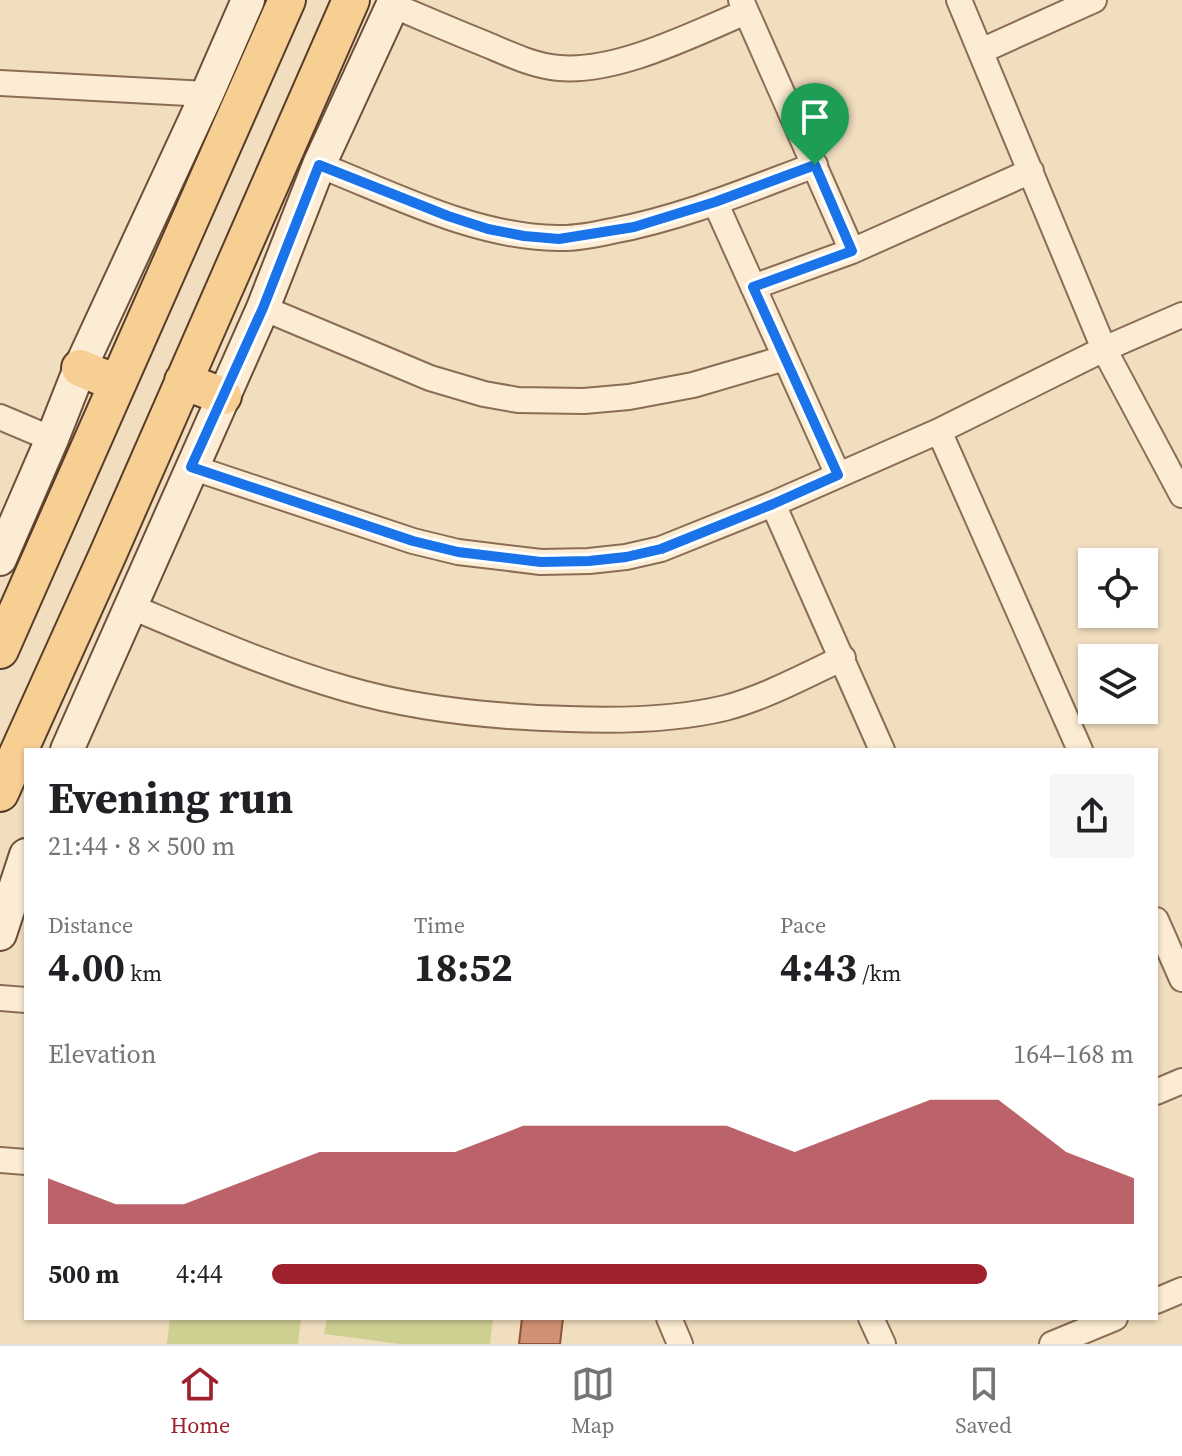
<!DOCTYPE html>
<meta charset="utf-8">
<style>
:root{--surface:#fff;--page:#f6f6f6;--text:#202124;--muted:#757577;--line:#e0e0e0;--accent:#9f212d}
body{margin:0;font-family:"Source Serif 4",serif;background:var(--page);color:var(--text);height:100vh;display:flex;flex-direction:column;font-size:30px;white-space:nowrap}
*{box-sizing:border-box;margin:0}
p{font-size:26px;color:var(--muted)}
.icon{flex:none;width:44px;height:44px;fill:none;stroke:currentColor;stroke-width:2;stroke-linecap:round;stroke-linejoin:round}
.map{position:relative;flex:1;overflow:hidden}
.sheet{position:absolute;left:24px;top:748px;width:1134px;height:572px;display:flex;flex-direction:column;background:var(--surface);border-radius:0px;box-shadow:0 2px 6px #0004}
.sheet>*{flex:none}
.controls{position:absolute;left:1078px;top:548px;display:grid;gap:16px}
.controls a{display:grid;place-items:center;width:80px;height:80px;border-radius:0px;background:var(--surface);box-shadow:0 2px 6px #0004;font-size:40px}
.pin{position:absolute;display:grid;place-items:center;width:68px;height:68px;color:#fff;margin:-82px -34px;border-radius:50% 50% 50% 0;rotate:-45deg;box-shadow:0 0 8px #0007}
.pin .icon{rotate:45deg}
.round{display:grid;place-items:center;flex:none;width:84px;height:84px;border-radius:0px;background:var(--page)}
.summary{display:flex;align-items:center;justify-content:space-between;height:136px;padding:0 24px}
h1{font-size:44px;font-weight:700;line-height:60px}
.metrics{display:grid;grid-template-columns:repeat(3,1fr);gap:12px;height:136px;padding:8px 24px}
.metrics div{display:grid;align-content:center}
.metrics b{font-size:40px;font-weight:700}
.metrics small{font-size:22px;font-weight:400}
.metrics p{font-size:22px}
.chart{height:224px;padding:16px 24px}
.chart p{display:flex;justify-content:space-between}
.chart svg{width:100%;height:144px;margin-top:8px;fill:var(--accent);opacity:.7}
ul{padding:0 24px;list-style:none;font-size:26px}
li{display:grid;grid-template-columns:128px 96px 1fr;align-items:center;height:60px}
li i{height:20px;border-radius:10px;background:var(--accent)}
.dock{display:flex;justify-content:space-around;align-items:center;height:112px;border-top:2px solid var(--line);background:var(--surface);font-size:22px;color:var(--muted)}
.dock a{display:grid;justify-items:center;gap:4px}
.dock .current{color:var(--accent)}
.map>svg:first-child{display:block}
</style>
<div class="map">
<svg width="1182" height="1344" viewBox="0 0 1182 1344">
<rect width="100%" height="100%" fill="#f1debf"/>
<path fill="#ced092" d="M170 1318H301L298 1344H167Z
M327 1318H493L490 1344H400L324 1334Z"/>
<path fill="#d29172" stroke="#8c533a" stroke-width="2" d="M522 1318H563L560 1344H519Z"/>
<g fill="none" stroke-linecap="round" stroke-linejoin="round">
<g stroke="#8b6d56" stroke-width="28">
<path id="street" d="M741 0 852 251
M959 0 1104 349 1182 495
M392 5C423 18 453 31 483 43 507 53 533 66 559 68 618 73 693 34 746 12
M981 51 1094 0
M0 83 207 94
M319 165C395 195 475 237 557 238 575 239 594 235 612 231 682 218 748 190 815 165
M715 202 838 475
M753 287 852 251 1031 171
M263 308 430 378 484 394 518 400 584 401 629 397 693 385 785 358
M0 417 52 439
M939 431 1080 750
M191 467 413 541 458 552 541 562 589 561 626 557 661 549 773 504 939 431 1104 349 1182 315
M773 504 882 750
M132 607C203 637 273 668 347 689 419 710 494 717 569 719 620 721 675 720 725 708 764 698 806 675 843 658
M1156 920 1182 979
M0 998 26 1000
M1156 1092 1182 1081
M0 1160 26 1162
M1156 1301 1182 1290
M669 1318 680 1344
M871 1318 883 1344
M1052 1344 1115 1318"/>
</g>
<g stroke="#6d4e39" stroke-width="36">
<path id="secondary" d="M0 559 52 439 80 368 207 94 248 0
M67 750 263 308 319 165 395 0
M0 934 26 855"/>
</g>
<g stroke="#583c2b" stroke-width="40">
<path id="primary" d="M80 368 116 383
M183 381 223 396
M0 650 287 0
M0 793 108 554 351 0"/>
</g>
<use href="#street" stroke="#fbecd3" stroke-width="24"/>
<use href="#secondary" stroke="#fbecd3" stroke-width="32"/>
<use href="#primary" stroke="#f8cf93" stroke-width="36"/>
</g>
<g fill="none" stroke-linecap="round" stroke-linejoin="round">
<g stroke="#fff" stroke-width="16">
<path id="route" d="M319 165 448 216 488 229 524 236 559 239 634 227 715 202 815 165 852 251 753 287 838 475 773 504 661 549 626 557 589 561 541 562 458 552 413 541 191 467 263 308Z"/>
</g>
<use href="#route" stroke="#1a73e8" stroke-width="10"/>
</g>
</svg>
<div class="controls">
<a><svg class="icon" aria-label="locate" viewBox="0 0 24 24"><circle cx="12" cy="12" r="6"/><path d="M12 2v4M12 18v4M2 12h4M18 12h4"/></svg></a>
<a><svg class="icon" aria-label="layers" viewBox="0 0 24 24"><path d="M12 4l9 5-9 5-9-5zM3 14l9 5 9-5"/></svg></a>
</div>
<div class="pin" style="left:815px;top:165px;background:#1e9e55"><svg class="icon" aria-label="arrive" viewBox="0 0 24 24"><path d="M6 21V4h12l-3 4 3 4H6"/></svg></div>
<section class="sheet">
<div class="summary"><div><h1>Evening run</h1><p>21:44 · 8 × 500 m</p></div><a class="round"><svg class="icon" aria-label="share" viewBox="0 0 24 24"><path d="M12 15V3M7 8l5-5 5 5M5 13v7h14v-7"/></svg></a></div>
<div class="metrics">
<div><p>Distance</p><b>4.00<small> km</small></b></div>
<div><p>Time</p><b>18:52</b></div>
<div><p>Pace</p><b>4:43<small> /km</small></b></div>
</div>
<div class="chart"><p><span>Elevation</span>164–168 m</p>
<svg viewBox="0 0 160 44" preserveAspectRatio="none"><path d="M0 44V30L10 38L20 38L30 30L40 22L50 22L60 22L70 14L80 14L90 14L100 14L110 22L120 14L130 6L140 6L150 22L160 30V44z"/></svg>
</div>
<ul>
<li><b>500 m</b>4:44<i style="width:83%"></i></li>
</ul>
</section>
</div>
<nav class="dock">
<a class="current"><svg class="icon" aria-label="home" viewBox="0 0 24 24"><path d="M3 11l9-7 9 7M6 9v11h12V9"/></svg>Home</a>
<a><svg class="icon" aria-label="map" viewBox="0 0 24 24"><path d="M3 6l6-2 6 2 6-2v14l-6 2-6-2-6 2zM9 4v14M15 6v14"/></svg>Map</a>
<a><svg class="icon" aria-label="saved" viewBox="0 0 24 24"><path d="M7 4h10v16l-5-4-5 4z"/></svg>Saved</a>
</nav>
